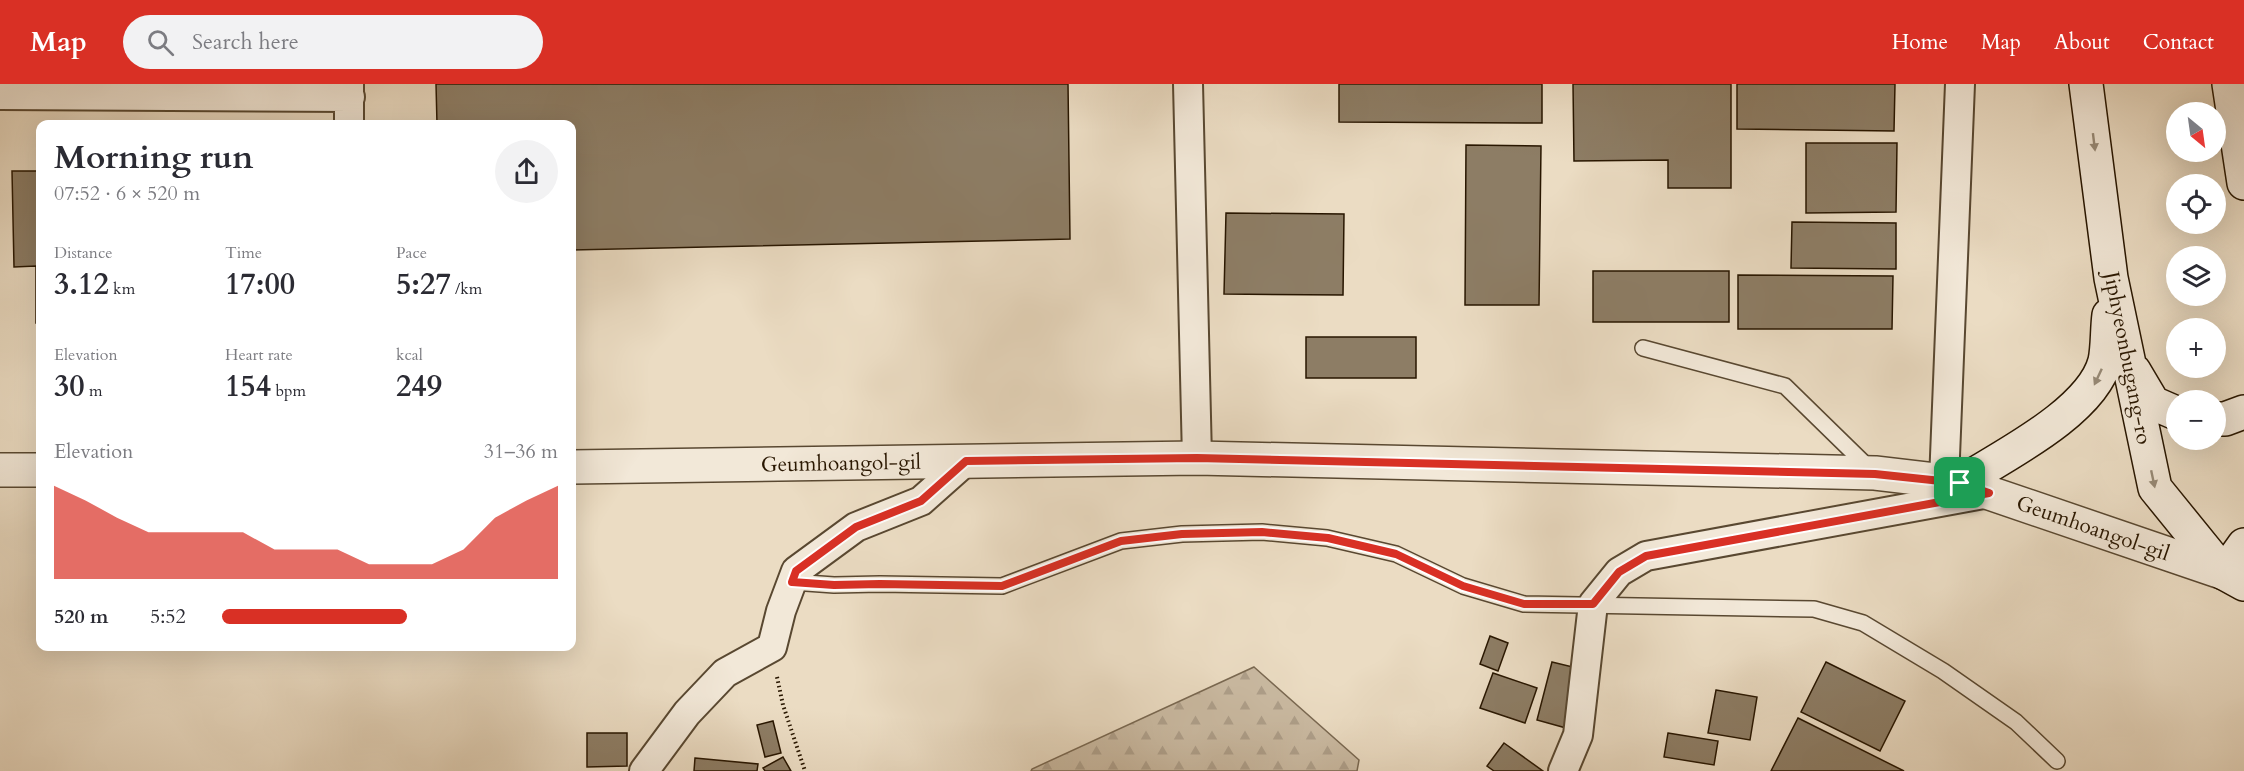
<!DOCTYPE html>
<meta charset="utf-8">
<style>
:root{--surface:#fff;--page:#f2f2f3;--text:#2b2b33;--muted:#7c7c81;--accent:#d93025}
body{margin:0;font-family:Cardo,serif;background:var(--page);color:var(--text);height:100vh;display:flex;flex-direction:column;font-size:22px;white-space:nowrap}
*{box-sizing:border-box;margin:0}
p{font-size:20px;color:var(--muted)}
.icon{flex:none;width:33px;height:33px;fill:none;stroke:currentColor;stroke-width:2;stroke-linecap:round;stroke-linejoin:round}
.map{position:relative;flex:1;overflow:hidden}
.details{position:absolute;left:36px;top:36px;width:540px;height:531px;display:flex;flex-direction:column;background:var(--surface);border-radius:12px;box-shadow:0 6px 24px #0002}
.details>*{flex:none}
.needle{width:39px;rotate:151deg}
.tools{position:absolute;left:2166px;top:18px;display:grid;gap:12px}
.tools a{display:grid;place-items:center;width:60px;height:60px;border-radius:50%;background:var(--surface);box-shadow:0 6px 24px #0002;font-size:30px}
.pin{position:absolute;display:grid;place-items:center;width:51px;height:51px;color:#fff;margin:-26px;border-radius:12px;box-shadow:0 3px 9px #0006}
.round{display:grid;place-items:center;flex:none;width:63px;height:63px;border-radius:32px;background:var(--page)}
.head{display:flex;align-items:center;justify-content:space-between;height:102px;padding:0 18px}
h1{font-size:33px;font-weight:700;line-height:45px}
.stats{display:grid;grid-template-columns:repeat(3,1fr);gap:9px;height:102px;padding:6px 18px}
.stats div{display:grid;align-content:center}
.stats b{font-size:30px;font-weight:700}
.stats small{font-size:16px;font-weight:400}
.stats p{font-size:16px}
.chart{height:168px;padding:12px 18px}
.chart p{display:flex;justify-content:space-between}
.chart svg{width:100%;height:108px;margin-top:6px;fill:var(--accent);opacity:.7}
ul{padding:0 18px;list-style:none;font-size:20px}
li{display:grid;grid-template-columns:96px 72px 1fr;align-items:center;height:45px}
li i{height:15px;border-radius:8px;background:var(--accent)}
header{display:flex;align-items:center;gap:36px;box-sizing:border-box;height:84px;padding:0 30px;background:var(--accent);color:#fff}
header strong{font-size:28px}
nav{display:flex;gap:33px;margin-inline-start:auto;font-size:21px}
.search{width:420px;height:54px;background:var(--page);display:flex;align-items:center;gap:15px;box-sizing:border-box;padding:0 21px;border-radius:33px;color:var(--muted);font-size:22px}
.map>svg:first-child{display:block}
</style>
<header>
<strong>Map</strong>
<div class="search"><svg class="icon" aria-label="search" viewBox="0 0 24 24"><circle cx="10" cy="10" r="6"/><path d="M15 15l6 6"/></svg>Search here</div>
<nav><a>Home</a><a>Map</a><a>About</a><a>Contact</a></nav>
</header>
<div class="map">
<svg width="2244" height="687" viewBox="0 0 2244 687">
<defs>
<pattern id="forest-firs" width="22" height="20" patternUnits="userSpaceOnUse" patternTransform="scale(1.5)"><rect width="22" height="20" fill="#cabaa2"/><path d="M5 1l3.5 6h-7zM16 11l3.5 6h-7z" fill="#ae9f8a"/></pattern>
</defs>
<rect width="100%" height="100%" fill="#ebdcc3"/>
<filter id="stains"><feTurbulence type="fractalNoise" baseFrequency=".00333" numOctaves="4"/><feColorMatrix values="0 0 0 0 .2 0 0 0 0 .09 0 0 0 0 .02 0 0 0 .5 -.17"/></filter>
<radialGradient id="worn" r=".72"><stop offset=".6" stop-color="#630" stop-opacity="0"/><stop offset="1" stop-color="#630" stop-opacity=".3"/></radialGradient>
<path fill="url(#forest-firs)" stroke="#796851" stroke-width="1.5" d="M1254 583 1359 676 1357 687H1031L1032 685Z"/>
<path fill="#8d7d65" stroke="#281600" stroke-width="1.5" d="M436 0H1068L1070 155 572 166V40H437Z
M1339 0H1542V39L1339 38Z
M1573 0H1731V104H1668V76L1574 77Z
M1737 0H1895L1894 47 1737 45Z
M1806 59H1897L1896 128 1806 129Z
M1466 61 1541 62 1539 221H1465Z
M12 87H40V239H36V182L14 183Z
M1226 129 1344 130 1343 211 1224 210Z
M1792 138 1896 139V185L1791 184Z
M1593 187H1729V238H1593Z
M1738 191 1893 192 1892 245H1738Z
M1306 253H1416V294H1306Z
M1490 552 1508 559 1498 587 1480 580Z
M1552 578 1581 585 1566 644 1537 636Z
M1826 578 1905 617 1880 667 1801 628Z
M1493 589 1537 604 1525 639 1480 624Z
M1716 606 1757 613 1750 656 1708 649Z
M1798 634 1904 687H1771Z
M773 637 781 669 765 673 757 641Z
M587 649H627V682L587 683Z
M1668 649 1718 657 1714 681 1664 673Z
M1504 659 1543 687H1494L1487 682Z
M783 673 791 687H765L763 684Z
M695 674 758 680 757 687H694Z"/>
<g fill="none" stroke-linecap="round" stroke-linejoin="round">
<g stroke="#594831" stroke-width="18">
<path id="service" d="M1643 264 1785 302 1870 385
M792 498 834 501 880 500 1002 502 1121 457 1182 450 1262 448 1327 454 1396 470 1463 502 1524 520 1814 525 1863 539 1943 587 2016 638 2057 677"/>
</g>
<g stroke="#594831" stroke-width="32">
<path id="minor" d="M1188 0 1197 374
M0 11 350 13
M349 40V0
M1944 397 1960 0
M644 687 687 629 725 589 772 563 781 527 796 487 856 443 921 417 966 377
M1563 687 1578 651 1593 520 1619 488 1646 472 1989 409"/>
</g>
<g stroke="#594831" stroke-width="36">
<path id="tertiary" d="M572 383 1197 374 1875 389 1960 399 2224 489
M0 386H40"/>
</g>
<g stroke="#281600" stroke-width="36">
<path id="secondary" d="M2086 0 2111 194 2155 404 2224 489 2244 500
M2229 0 2244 99
M2134 287 2153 319 2176 329
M2216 335H2225L2244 328
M1960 399C2003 372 2092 328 2105 277 2108 263 2107 246 2109 231
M2224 489 2244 461"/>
</g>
<path stroke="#281600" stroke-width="4" stroke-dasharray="1.5 3" stroke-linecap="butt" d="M777 593 783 621 805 687"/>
<use href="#service" stroke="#f2e8d8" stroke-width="15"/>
<use href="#minor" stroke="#f2e8d8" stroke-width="28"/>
<use href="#tertiary" stroke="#f2e8d8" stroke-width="33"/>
<use href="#secondary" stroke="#f2e8d8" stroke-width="33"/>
</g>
<defs><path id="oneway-solid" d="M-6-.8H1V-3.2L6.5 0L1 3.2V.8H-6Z" transform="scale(1.5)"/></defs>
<g fill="#978a77">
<use href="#oneway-solid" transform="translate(2094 58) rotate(83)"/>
<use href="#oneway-solid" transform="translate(2098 293) rotate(115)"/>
<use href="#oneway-solid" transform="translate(2153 395) rotate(78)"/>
</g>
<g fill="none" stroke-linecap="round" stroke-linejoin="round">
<g stroke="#fff" stroke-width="12">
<path id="route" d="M1197 374 1875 390 1960 399 1989 409 1646 472 1619 488 1593 520H1524L1463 502 1396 470 1328 454 1262 448 1182 450 1121 457 1002 502 880 500 834 501 792 498 796 487 856 443 921 417 966 377Z"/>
</g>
<use href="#route" stroke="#d93025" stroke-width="8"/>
</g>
<g text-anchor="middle" stroke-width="5" stroke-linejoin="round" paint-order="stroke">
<g font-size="21" fill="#281600" stroke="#f2e8d8">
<text transform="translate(2128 274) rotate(79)" y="7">Jiphyeonbugang-ro</text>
<text transform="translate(841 379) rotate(-1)" y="7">Geumhoangol-gil</text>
<text transform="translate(2093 444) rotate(19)" y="7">Geumhoangol-gil</text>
</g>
</g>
<rect width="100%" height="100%" filter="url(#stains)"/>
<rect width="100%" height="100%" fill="url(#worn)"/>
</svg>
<div class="tools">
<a><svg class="needle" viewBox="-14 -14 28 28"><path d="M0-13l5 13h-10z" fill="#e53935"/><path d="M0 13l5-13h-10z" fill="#7c7c81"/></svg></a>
<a><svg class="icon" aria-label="locate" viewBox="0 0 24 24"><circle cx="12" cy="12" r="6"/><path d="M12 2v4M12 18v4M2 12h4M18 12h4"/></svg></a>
<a><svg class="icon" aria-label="layers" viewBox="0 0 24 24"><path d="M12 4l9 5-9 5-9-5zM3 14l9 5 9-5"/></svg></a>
<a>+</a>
<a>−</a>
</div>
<div class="pin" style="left:1960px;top:399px;background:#1e9e55"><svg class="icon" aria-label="arrive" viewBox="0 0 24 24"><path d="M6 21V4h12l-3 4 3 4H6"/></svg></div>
<section class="details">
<div class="head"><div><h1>Morning run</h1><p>07:52 · 6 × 520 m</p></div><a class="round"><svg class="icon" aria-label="share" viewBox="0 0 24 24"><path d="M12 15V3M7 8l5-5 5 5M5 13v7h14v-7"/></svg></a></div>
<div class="stats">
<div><p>Distance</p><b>3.12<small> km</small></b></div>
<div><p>Time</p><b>17:00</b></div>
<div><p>Pace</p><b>5:27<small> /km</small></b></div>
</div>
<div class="stats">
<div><p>Elevation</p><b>30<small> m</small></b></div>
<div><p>Heart rate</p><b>154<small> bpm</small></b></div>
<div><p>kcal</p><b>249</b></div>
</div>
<div class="chart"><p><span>Elevation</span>31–36 m</p>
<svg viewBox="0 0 160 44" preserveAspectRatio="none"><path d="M0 44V6L10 12L20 19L30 25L40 25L50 25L60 25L70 32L80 32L90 32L100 38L110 38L120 38L130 32L140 19L150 12L160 6V44z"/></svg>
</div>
<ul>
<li><b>520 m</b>5:52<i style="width:55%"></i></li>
</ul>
</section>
</div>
